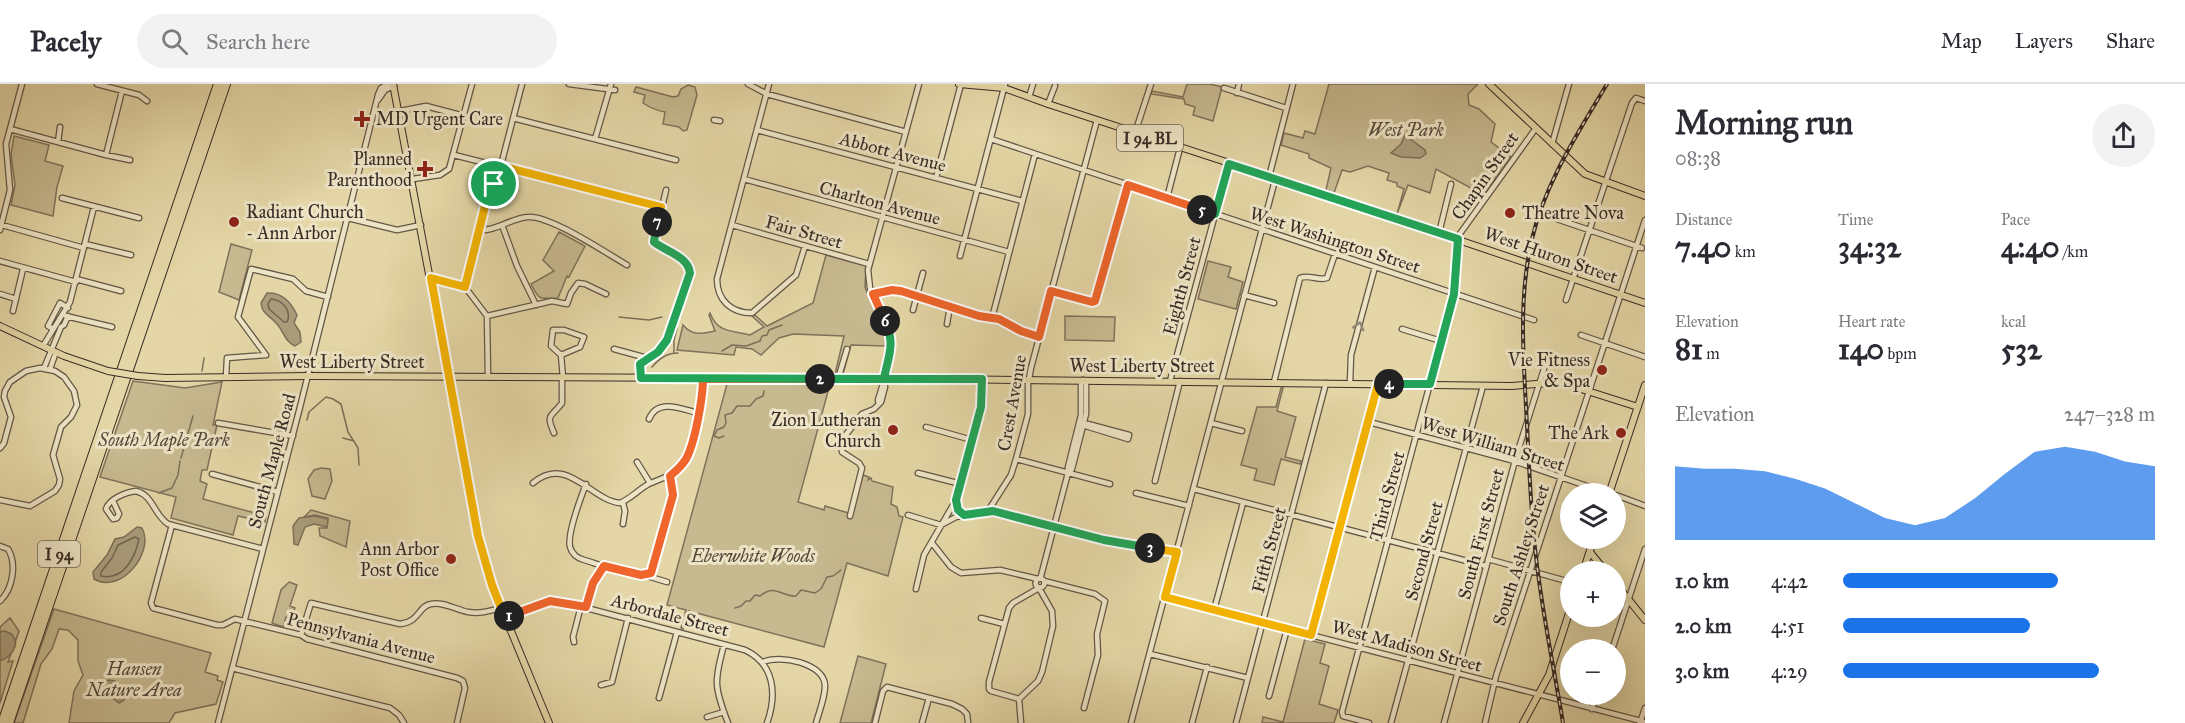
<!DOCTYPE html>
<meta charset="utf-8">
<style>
:root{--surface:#fff;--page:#f2f2f3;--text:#2b2b33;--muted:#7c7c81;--line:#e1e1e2;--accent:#1a73e8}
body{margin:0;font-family:"IM FELL Great Primer",serif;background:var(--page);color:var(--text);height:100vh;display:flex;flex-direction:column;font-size:22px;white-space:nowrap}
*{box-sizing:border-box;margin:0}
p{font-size:20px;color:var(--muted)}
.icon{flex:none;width:33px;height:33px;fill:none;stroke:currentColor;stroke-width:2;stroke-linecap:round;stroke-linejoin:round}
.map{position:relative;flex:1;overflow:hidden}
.details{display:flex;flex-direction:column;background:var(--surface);width:540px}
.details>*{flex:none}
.controls{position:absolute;left:1560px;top:399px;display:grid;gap:12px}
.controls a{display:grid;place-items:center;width:66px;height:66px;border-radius:50%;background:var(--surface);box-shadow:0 6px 24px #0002;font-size:30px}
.pin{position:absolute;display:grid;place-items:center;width:51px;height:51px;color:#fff;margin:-26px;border:3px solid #fff;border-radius:50%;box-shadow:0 2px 6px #0007}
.km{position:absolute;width:30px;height:30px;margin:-15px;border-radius:50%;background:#222;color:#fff;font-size:16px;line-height:30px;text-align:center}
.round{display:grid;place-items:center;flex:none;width:63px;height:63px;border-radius:32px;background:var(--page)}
.headline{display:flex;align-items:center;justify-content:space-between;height:102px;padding:0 30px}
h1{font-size:33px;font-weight:700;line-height:45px}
.stats{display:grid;grid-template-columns:repeat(3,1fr);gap:9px;height:102px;padding:6px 30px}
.stats div{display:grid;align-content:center}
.stats b{font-size:30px;font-weight:700}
.stats small{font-size:16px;font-weight:400}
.stats p{font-size:16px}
.chart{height:168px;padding:12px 30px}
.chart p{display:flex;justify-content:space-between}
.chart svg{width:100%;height:108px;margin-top:6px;fill:var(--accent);opacity:.7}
ul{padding:0 30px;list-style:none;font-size:20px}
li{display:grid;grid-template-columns:96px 72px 1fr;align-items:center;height:45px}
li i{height:15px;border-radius:8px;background:var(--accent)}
header{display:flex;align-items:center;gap:36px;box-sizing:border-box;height:84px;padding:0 30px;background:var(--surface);border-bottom:2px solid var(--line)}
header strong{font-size:28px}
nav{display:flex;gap:33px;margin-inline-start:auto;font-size:21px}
.search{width:420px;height:54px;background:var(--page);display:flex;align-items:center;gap:15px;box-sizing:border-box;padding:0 21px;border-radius:33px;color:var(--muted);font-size:22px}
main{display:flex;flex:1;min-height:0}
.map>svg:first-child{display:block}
</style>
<header>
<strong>Pacely</strong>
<div class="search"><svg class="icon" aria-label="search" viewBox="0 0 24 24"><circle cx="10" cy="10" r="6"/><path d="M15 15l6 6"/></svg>Search here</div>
<nav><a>Map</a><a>Layers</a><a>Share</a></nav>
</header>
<main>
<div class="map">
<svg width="1645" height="639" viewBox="0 0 1645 639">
<rect width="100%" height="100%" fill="#e4d6a6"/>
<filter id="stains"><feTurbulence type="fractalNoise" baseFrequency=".00333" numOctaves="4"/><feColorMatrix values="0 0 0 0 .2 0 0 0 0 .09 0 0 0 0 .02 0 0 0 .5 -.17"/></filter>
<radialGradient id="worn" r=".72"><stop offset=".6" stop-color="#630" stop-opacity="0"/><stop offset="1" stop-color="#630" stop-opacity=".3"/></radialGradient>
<path fill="#c7b990" stroke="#80725b" stroke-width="1.5" d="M1187 0H1210L1222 3 1213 37 1193 31 1195 23 1185 20 1184 15 1151 10 1152 7 1183 13Z
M1329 0H1478L1468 10 1469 21 1479 25 1495 40 1491 58 1511 73 1481 114 1470 106 1471 104 1436 85 1430 109 1408 101 1397 130 1404 105 1397 102V99L1387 96 1389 89 1368 82 1350 88 1342 86 1334 109 1326 106 1331 84 1309 74V70L1281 61 1284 49 1303 54 1305 47 1315 50Z
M688 1 695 3 697 11 687 46 683 47 679 43 663 40 665 28C659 27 649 23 643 19L645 11 634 8 636 3 673 13 678 12 681 5Z
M14 52 49 61 45 77 63 82 57 103 53 132 11 121 15 101 11 71Z
M559 148 585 162 569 193 567 192 558 214C540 214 540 218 531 200L554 187 543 176Z
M231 160 252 166 239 216 219 208Z
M826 171 866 182 865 203 887 257V262L851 261 843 290H835L844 252 793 250 779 254 761 271 752 265 736 263 734 271 677 266 683 241C692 252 702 250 715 247L709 231 710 229C718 250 733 246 750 251L764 243 752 232 755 231 767 242 813 219Z
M1208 177 1231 183 1228 193 1243 198 1236 225 1198 215Z
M1065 232 1115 233 1114 257 1065 256Z
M133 297 185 304 222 298 213 341H217L207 386H202L200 397 207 400 203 415 266 432 265 438 238 432 233 451 171 434 176 413 100 393Z
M727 300H830L798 418 824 426 825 422 852 430 863 391 869 393 868 396 871 394 872 397 893 403 891 420 897 423 899 432 903 433 888 492 847 479 824 563 689 527 683 545 681 544 686 526 667 521Z
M1281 304H1283L1277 327 1296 333 1285 373 1301 377 1300 380 1281 375 1274 401 1254 396 1257 385 1241 381 1257 323H1276Z
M321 384 330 385 332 397 325 415 312 412 308 395 314 386Z
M311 426 350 437 346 463 320 452 319 444H327L328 434 315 431 304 433Z
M289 498 297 501 290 522 295 524 291 534 286 533 283 543 272 539 281 506Z
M54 525 211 569 205 588 218 592 217 596 223 598 216 620 175 629 169 639H69L74 607 83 591 78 577V556L68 546 59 545 52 565 41 580 23 639H14Z
M10 534 19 547 8 578 13 577 0 619V543Z
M1305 555 1325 560 1320 579 1329 582 1319 620 1338 626 1334 639H1262L1263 633 1283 638Z
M858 572 886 580 871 639H840Z"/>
<path fill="#aa9c7a" stroke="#7c6f58" stroke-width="1.5" d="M1405 51 1425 66 1426 70 1420 74 1401 73 1391 69 1401 60Z
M267 209C282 208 291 218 297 231L294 239 300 248 301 258 295 262C284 257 284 247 276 239 269 231 262 230 261 219Z
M315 432 328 435 327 443 314 440 305 443 298 461 294 460 293 442 299 434Z
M137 443 142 444C155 467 122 511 94 495L93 488 107 471 115 455 124 453Z
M5 547C24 554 14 572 0 577V548Z
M108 596 115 597 121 602 124 616 119 619 105 608 103 600Z"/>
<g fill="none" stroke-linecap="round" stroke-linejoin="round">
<path stroke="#716450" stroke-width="1.5" d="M271 215C283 216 292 227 287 238H284L269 225 268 220Z
M135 453 139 455C135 474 123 497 101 492V488L112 474 118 461Z"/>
<path stroke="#7c6f58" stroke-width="1.5" d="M619 233 649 236 662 233
M722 267 732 261 746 262 760 257 762 252 767 251 769 246 782 241
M674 269V256L677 244
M652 283C659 275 666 269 678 269
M202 287 204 274
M307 336 309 328 326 313 333 315 341 320 348 348 358 364 359 381
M724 352 719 354 714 352 717 346 724 343 726 339 725 331 732 329 737 322H750L756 315 763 312 764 307
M343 354 354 357
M181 374 193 332
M159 409 172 404 178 391 180 377
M735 524 741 522 746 517H750L755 511 760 512C776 499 781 513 796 512L801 506 815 509 821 505 827 493 833 492 841 486"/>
<g stroke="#635646" stroke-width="7">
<path id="minor" d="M97 0 139 11 147 17
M569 0 615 6
M748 0 767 10 906 48
M769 0 717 195C717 216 731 229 752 229L796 191 805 162
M1224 4 1286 24
M1237 9 1239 0
M1029 13 1033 0
M378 16 385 6 394 2
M1048 20 1055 2
M400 27 426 22 464 32
M513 34 676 76
M714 36 720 37
M10 45 106 71 130 76
M757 46 1022 117
M1135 49 1151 0
M595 55 611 0
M991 55 1534 236
M58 58 60 43
M1552 60 1569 0
M106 71 122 7
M454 71 661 123
M936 94 961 0
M413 95 440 91 449 85 472 0
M744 95 1009 168
M62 114 139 134
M1167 114 1180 64
M1548 132 1642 164
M348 134 397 146 421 141
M2 141 84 164
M502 141 517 182 536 221
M732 141 869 180
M0 146 10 106 6 60 22 0
M480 146C497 147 511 134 528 133 550 131 606 169 627 181
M1439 149 1451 100
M85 160 131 171
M960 172 1005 0
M0 177 76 198
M431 194 465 203
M76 195 121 207
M1051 207 1092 218 1095 217 1128 101
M0 210 16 215
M873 210 892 206 901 207 979 232 999 235 1021 247 1039 253
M1244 211 1274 219
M1566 216 1632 19 1636 14 1645 17
M913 226 923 189
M13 227 23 185
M66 232 112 243
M487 232 552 217 567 220 571 209 578 199 585 200 606 210
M992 234 1035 70
M947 240 950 222
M53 245 48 242 60 219 68 224
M1402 245 1441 257
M1581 251 1645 273
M43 262 70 218 94 123
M614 265 647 274
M561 271 580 263 584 253 564 246H553L551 262 561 271 563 294
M640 281 643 277 658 268 667 256 683 207 689 195 690 185 688 181 654 158 666 106
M44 284 61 243 64 241 68 232
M50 285 56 268
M226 293 227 274 266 271 238 233 251 185 293 195 306 207 328 213
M488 293 487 232 465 203 487 114 500 85 522 0
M637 294 640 281 641 294
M838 295 847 265
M1170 297 1229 79
M1274 298 1300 194C1309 190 1318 197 1327 194L1335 170
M1350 299 1351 271 1375 183
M879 320 878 316 883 300
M649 335C658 314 681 325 698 329
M1369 338 1511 376 1610 410
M218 339 293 352
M1084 339 1129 351 1128 355 1079 340Z
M1211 339 1242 347
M926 343 972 356
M554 349C545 329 552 333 562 319V294
M0 364 4 359 11 333 4 313 5 307 10 298 26 287 40 284 55 287 64 293 74 307 77 321 71 333 61 343 53 371 60 395 59 401 55 407 30 422 0 416
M1016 375 1110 400
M637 378 650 399
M918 389 961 400
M1069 389 1072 385 1086 330V300L1083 296
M212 390 278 408
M1155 397 1180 297
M533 399C567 370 590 416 620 419 630 415 637 407 647 401 656 396 667 394 676 387 693 373 703 318 703 295
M586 400C581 413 567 450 570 463 572 470 577 474 584 476 598 480 634 494 647 490 652 489 652 488 654 484 661 456 678 419 670 392
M1194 405 1486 482
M1136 409 1189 422
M1616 411 1645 422
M113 417 119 430 117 434 113 435 106 425C109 415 126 408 136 407 153 411 154 431 168 440L263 465
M623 419 625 427 623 440
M988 427 1011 391 1016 375 1028 330V300L1031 284 1097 36
M908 431 941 441 956 433 993 427 1104 456 1177 468
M964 431 958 426 956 416 981 323 982 295
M850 432 862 384 859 379 842 368 841 357 862 330 874 325 881 318 885 303 884 295 891 268 892 253 870 204 868 186 919 0
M172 441 151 519 153 524 217 541H223L235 535 301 551 307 555 457 594 463 597 465 604 457 639
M932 459 951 483 961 489 1000 486 1038 495
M0 462 8 465C17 480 13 505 0 517
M1488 475 1570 498
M644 491 667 498
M1035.5 499a4.5 4.5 0 1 1 9 0a4.5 4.5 0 1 1-9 0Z
M1039 495 1041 492 1068 389V383L1081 331V300L1083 296
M1044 497 1095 510 1105 517 1097 550 1098 571 1084 624
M916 505 924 471 956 416
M1165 513 1645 638
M586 523 593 499 604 482
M1214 526 1243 419
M505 534 550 517H560L745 566C775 580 777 611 767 639
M981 534 1004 540
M301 551 311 519 400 540C420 538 418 522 431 520 442 517 457 526 468 528 480 530 490 527 501 524
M1311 551 1378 300
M574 558 573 553 581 522
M724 561C714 597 714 603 728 639
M1612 566 1645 465
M1150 570 1248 594
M763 578C779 570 825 579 825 602 825 614 819 628 816 639
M232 584 390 624 399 631 404 639
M601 601 612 598 628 534
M1269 612 1287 545
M659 614 677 548
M1019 615 991 607 989 605V598L1009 524 1013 519 1039 504
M1019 615 1038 597 1042 588 1053 542 1052 527 1039 504
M1019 615 1021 639
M1592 625 1597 610
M707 633 724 628
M218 639 300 323 378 11 381 4 388 0
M875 639 883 607 887 603 952 620 962 625 967 630 968 639
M922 639 929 614
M1131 639 1274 100 1270 89 1293 0
M1192 639 1207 583
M1236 639 1326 299
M1369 639 1343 632 1342 628 1454 210 1456 161 1459 151 1536 44
M1391 639 1483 302
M1444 639 1516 373 1549 269
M1485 639 1496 592 1645 136
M1640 639 1645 624"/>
</g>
<g stroke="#382b26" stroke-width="8">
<path id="major" d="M393 0 481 465 492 501 549 639
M959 0 1004 4
M998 0 1004 4 1048 20 1272 93 1645 219
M1489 0 1585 90 1645 112
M0 242 64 272 108 287
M138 292 165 294 308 292 940 295 1512 302 1559 298 1638 323
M1609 410 1645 301
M1590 468 1606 488
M1583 488 1594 454
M1616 500 1645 536
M1523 639 1549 591 1570 526"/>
</g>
<g stroke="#382b26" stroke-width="10">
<path id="highway" d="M2 639 218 0
M9 639 226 0"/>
</g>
<use href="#minor" stroke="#ede4c5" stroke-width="4.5"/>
<use href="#major" stroke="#e4d6a6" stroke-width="6"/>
<use href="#highway" stroke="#e4d6a6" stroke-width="8"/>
<g stroke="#382b26" stroke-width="4">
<path id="rail" d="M1563 639C1554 584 1542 528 1536 473 1530 423 1529 373 1526 323 1523 268 1519 210 1532 155 1545 99 1578 49 1607 0"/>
</g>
<use href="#rail" stroke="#ede4c5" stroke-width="1.5" stroke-dasharray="4.5" stroke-linecap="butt"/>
<g stroke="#382b26" stroke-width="8" stroke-linecap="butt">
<path id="major-bridge" d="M108 287 138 292"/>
</g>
<use href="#major-bridge" stroke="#e4d6a6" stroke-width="6"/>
</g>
<defs><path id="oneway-chevron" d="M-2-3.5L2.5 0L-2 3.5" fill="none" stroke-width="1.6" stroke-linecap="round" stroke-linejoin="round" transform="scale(1.5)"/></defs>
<use stroke="#928876" href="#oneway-chevron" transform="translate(1359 242) rotate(-75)"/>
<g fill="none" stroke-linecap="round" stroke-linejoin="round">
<g stroke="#fff" stroke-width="12">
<path id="split-1" d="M494 100 487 114 465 203 431 194 478 452 492 501 505 534 509 532"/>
</g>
<g stroke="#fff" stroke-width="12">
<path id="split-2" d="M509 532 550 517 586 523 593 499 604 482 641 491 651 489 673 411 670 392C676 387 682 382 686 375 695 359 703 313 703 295H820"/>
</g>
<g stroke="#fff" stroke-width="12">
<path id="split-3" d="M820 295H982L981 323 956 416 958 426 964 431 993 427 1104 456 1150 464"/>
</g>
<g stroke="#fff" stroke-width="12">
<path id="split-4" d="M1150 464 1177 468 1165 513 1311 551 1378 300H1389"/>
</g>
<g stroke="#fff" stroke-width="12">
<path id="split-5" d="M1202 126 1215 130 1229 80 1458 155 1454 210 1430 300H1389"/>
</g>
<g stroke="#fff" stroke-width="12">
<path id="split-6" d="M885 237 873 210 892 206 901 207 979 232 999 235 1021 247 1039 253 1051 207 1092 218 1095 217 1128 101 1202 126"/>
</g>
<g stroke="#fff" stroke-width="12">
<path id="split-7" d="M657 138 654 158C665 167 688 172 690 189L667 256 658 268 640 280 641 294 884 295C888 272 896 261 885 237"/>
</g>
<g stroke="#fff" stroke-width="12">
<path id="split-8" d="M494 100 501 82 661 123 657 138"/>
</g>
<use href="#split-1" stroke="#f5b400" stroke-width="8"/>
<use href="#split-2" stroke="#f0652b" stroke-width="8"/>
<use href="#split-3" stroke="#22a559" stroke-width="8"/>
<use href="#split-4" stroke="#f5b400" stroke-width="8"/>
<use href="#split-5" stroke="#22a559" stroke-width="8"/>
<use href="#split-6" stroke="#f0652b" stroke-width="8"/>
<use href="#split-7" stroke="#22a559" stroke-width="8"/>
<use href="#split-8" stroke="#f5b400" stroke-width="8"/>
</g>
<g fill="#8f2418" stroke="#ede4c5" stroke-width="2">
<path d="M359 26h6v6h6v6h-6v6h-6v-6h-6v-6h6z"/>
<path d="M422 76h6v6h6v6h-6v6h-6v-6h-6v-6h6z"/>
<circle cx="1510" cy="129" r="6"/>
<circle cx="234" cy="138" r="6"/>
<circle cx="1602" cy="286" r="6"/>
<circle cx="893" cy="346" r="6"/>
<circle cx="1621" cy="349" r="6"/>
<circle cx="451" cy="475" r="6"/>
</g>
<g text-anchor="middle" stroke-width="6" stroke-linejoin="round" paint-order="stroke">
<g fill="#ede4c5" stroke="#6e6256" stroke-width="1.5">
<rect x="1117" y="41" width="66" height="26" rx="4.5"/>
<rect x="38" y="457" width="42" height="26" rx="4.5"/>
</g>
<g font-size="16" font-weight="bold" fill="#382b26">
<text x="1150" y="60">I 94 BL</text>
<text x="59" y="476">I 94</text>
</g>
<g font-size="18" fill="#382b26" stroke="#ede4c5" text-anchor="end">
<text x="376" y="41" text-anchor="start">MD Urgent Care</text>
<text x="412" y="81">Planned<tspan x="412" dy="21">Parenthood</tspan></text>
<text x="246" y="134" text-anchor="start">Radiant Church<tspan x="246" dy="21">- Ann Arbor</tspan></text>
<text x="1522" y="135" text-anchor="start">Theatre Nova</text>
<text x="1590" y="282">Vie Fitness<tspan x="1590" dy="21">&amp; Spa</tspan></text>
<text x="881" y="342">Zion Lutheran<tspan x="881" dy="21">Church</tspan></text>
<text x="1609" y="355">The Ark</text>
<text x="439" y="471">Ann Arbor<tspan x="439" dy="21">Post Office</tspan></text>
</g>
<g font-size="18" font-style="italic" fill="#55473b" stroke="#ede4c5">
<text x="1406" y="52">West Park</text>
<text x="164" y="362">South Maple Park</text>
<text x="753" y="478">Eberwhite Woods</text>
<text x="134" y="591">Hansen<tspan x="134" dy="21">Nature Area</tspan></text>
</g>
<g font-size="18" fill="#382b26" stroke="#ede4c5">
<text transform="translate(893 68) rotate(15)" y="6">Abbott Avenue</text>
<text transform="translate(1485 92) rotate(-55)" y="6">Chapin Street</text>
<text transform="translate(880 119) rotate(15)" y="6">Charlton Avenue</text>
<text transform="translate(804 148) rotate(16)" y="6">Fair Street</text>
<text transform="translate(1335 156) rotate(18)" y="6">West Washington Street</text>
<text transform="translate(1551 171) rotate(19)" y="6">West Huron Street</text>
<text transform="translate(1182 202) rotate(-75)" y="6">Eighth Street</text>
<text x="352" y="284">West Liberty Street</text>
<text x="1142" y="288">West Liberty Street</text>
<text transform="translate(1012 319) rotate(-80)" y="6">Crest Avenue</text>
<text transform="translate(1493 360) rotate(17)" y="6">West William Street</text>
<text transform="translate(272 377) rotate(-75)" y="6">South Maple Road</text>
<text transform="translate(1387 412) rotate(-75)" y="6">Third Street</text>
<text transform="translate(1481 450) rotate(-75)" y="6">South First Street</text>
<text transform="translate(1269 466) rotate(-75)" y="6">Fifth Street</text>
<text transform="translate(1424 467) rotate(-75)" y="6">Second Street</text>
<text transform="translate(1521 471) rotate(-72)" y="6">South Ashley Street</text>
<text transform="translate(670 531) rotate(15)" y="6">Arbordale Street</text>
<text transform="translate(361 554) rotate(15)" y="6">Pennsylvania Avenue</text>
<text transform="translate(1407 562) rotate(15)" y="6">West Madison Street</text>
</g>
</g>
<rect width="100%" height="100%" filter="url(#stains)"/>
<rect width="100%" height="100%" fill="url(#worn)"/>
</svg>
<div class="controls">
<a><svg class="icon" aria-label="layers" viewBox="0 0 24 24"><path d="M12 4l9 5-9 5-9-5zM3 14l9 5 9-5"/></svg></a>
<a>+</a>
<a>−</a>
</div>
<div class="pin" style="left:494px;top:100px;background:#1e9e55"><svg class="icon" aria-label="arrive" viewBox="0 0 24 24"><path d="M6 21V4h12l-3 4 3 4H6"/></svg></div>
<b class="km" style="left:509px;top:532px">1</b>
<b class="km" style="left:820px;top:295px">2</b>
<b class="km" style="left:1150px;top:464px">3</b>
<b class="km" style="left:1389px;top:300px">4</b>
<b class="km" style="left:1202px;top:126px">5</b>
<b class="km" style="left:885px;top:237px">6</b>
<b class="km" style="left:657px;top:138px">7</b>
</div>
<section class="details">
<div class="headline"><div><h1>Morning run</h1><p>08:38</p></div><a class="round"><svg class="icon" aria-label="share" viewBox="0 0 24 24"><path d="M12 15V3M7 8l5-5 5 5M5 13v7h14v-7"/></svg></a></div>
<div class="stats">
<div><p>Distance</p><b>7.40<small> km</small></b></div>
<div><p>Time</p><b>34:32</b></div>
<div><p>Pace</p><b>4:40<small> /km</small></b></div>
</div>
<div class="stats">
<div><p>Elevation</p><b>81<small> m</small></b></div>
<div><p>Heart rate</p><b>140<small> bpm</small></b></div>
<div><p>kcal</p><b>532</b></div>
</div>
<div class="chart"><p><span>Elevation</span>247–328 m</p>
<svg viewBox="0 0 160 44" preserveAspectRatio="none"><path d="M0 44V14L10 15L20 15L30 16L40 19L50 23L60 29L70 35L80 38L90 35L100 27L110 17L120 8L130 6L140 8L150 12L160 14V44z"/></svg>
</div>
<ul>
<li><b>1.0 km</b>4:42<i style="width:69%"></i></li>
<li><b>2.0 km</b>4:51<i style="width:60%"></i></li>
<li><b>3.0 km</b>4:29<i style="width:82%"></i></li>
</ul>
</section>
</main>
